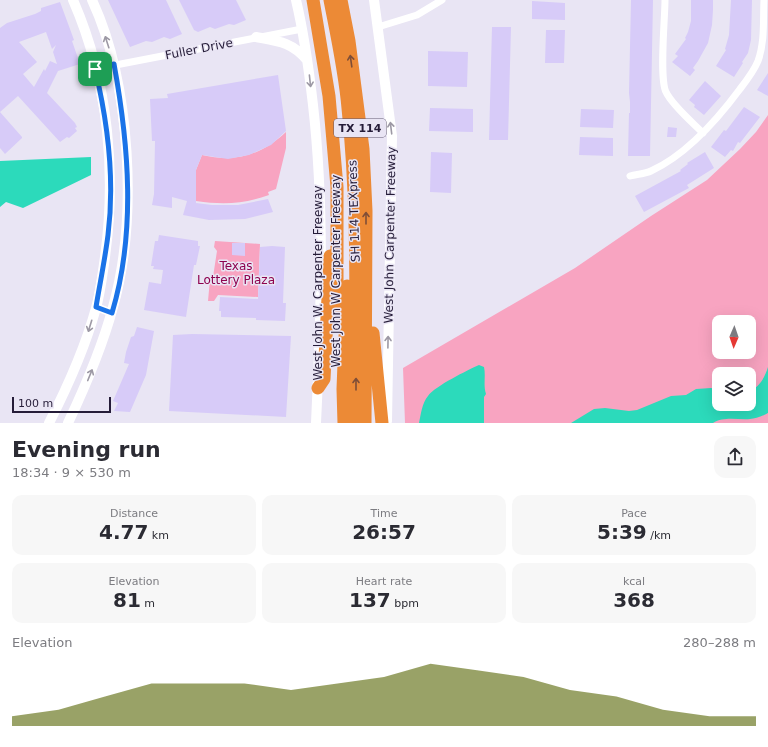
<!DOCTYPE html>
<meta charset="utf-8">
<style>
:root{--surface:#fff;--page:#f7f7f7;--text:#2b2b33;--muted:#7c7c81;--accent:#6f7b27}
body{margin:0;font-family:"DejaVu Sans",sans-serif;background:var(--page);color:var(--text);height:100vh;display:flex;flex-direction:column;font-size:15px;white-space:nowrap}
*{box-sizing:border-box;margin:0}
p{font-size:13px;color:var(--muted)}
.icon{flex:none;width:22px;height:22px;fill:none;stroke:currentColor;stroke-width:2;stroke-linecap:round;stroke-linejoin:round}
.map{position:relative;height:423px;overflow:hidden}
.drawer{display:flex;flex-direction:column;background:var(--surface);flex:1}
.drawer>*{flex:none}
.needle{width:26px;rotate:182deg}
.tools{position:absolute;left:712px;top:315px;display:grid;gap:8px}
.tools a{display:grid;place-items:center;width:44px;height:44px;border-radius:8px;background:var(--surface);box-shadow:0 4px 16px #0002;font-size:20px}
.scale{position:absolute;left:12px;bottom:10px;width:99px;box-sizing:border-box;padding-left:4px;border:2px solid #251c38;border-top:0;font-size:11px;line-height:14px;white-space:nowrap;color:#251c38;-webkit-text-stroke:3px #e9e5f4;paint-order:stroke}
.pin{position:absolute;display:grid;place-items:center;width:34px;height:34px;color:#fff;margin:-17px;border-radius:8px;box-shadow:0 2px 6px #0006}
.round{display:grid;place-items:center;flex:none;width:42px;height:42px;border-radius:12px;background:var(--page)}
.headline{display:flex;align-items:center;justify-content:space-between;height:68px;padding:0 12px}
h1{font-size:22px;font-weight:700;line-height:30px}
.stats{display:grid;grid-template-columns:repeat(3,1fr);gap:6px;height:68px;padding:4px 12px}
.stats div{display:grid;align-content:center;border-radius:10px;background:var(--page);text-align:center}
.stats b{font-size:20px;font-weight:700}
.stats small{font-size:11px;font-weight:400}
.stats p{font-size:11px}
.chart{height:112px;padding:8px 12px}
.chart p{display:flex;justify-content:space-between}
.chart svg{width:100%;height:72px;margin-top:4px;fill:var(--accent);opacity:.7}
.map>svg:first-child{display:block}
</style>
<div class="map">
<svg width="768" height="423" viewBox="0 0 768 423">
<rect width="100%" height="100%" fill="#e9e5f4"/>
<path fill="#f8a4c1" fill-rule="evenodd" d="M768 115V423H405L403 368 575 268 651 216 707 180 740 149 756 132ZM719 322H749V352H719ZM719 374H749V404H719Z
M286 132V148L276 189 268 192 269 195C243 204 224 205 196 201V170L202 155C236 163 261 155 286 132Z
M215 241 260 244 258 297 218 295 214 301H208L210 279 213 277 217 251 214 247Z"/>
<path fill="#2cdabb" d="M91 157V175L23 208 6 202 0 207V161Z
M479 365 484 367C486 376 483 385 486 394L484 397V423H419C421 414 422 403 428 396 435 386 468 370 479 365Z
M768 367V413C763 416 755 419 750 419 738 420 724 416 713 423H571L594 409 605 408 629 411 637 410 671 396 686 395 696 389 711 388 719 389V404H749V391C759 388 765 377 768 367Z"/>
<path fill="#d7cbf8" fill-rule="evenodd" d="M108 0H166L182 34 170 39 164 37 152 42 146 41 130 47Z
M179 0H236L246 20 234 25 229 24 215 29 210 27 198 32 194 30Z
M631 0H653L650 156H628L629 113H630V102L629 93Z
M691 0H713V10L712 25 708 43 698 61 693 68 695 70 690 76 672 62 678 56 675 54 686 39 685 38 688 32 691 21Z
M731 0H752L751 40 748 53 742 62 743 63 734 77 716 66 726 50 725 49 729 35Z
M532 1 565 3V20L532 19Z
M60 2 70 29 74 40 72 41 80 64 58 71 47 93 75 123 77 127 75 128 77 131 69 138 67 137 60 142 18 96 0 112 22 137V138L5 154 0 148V28L7 23 35 14 41 11V8ZM46 32 52 49 56 45 53 52 57 64 50 61 45 71 44 69 34 87 23 74 37 62 19 42Z
M492 27H511L508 140H489Z
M546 30H565L564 63H545Z
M428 51 468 52 467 87 428 86Z
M768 73V96L757 90Z
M278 75 286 131 271 145 249 155 228 159 202 155 196 170V203L212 205H238L268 199 273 212 245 219 209 220 183 215 187 201 172 197V208L152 205 154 194 155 141H152L150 99 168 98 167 94Z
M705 81 721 96 704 115 694 107 695 105 689 100Z
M744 107 760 117 740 143 738 142 733 151 731 150 725 157 711 147 724 130 726 131Z
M430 108 473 109V132L429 131Z
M581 109 614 110 613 128 580 127Z
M668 127 677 128 676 137H667Z
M580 137 613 138V156L579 155Z
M431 152 452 153 451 193 430 192Z
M705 152 714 168 687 185 689 188 644 212 635 196 681 171 680 170 688 164 687 163Z
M159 235 198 241V246H200L196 265H194L186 317 144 310 149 282 161 284 163 270 153 269 154 266H151L155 241H158Z
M232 243H245V256L232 255Z
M272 246 285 247 283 303H286L285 321 256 320V318L221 317V311H219L220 297 258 299 260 247Z
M137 327 154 331 146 375 130 412 114 411 118 403 113 401 129 364 124 363 126 352 131 337 134 336Z
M192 334 291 336 286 417 169 411 173 335Z"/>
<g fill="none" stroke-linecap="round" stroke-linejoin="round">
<path stroke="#fff" stroke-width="7" d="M665 0C665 19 659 78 666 92 672 105 692 122 703 133
M378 27 417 15 442 0
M95 69 302 29
M630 176C636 174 645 174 651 171 686 155 717 120 740 89 747 80 754 71 758 61 765 42 763 20 764 0"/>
<path stroke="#fff" stroke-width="10" d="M296 0C304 34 309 70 313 105 325 210 321 317 316 423
M374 0 392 136 387 421
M256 37C278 41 292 42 307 60
M49 423C68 386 85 348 96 308 100 294 102 278 104 264 117 176 109 82 73 0
M68 423C86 385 102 348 113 307 138 218 131 84 92 0"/>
<path stroke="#ec8a36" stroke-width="13" d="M313 0 329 96 337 187V313
M330 0C337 36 345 72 348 108 359 212 355 318 356 423
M341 0 349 41 363 149 366 211 365 423
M373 333 382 423
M318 388 324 379 330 256
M344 423 343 389 347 286"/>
</g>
<defs><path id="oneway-shaft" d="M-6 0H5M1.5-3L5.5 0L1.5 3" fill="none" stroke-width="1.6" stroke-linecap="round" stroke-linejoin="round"/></defs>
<g stroke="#9d99a5">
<use href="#oneway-shaft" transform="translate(107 42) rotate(-108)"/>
<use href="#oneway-shaft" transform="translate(310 81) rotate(84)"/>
<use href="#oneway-shaft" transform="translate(391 128) rotate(-97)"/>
<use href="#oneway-shaft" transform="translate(90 326) rotate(107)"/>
<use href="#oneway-shaft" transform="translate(388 342) rotate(-89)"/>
<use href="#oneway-shaft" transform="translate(90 375) rotate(-68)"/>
</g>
<g stroke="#7f4e37">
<use href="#oneway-shaft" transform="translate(351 61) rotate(-98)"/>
<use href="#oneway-shaft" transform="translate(366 218) rotate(-90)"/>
<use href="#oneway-shaft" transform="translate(356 384) rotate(-90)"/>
</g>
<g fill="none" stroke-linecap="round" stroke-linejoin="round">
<g stroke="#fff" stroke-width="8">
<path id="route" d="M114 64C129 146 136 233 112 313L96 307C100 283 105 259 108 235 115 179 108 123 95 69Z"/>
</g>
<use href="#route" stroke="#1a73e8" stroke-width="5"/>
</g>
<g text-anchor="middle" stroke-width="3" stroke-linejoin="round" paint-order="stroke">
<rect fill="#e9e5f4" stroke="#605870" stroke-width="1" x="334" y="119" width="52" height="18" rx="3"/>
<g font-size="11" font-weight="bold" fill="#251c38">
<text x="360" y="132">TX 114</text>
</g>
<g font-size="12" fill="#251c38" stroke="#e9e5f4">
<text transform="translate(199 49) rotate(-11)" y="4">Fuller Drive</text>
<text transform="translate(354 211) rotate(-92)" y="4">SH 114 TEXpress</text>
<text transform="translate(390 235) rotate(-89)" y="4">West John Carpenter Freeway</text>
<text transform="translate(336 271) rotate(-90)" y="4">West John W Carpenter Freeway</text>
<text transform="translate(318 283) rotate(-90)" y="4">West John W. Carpenter Freeway</text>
</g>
<g font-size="12" fill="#8d024e" stroke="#e9e5f4">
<text x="236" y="270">Texas<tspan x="236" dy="14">Lottery Plaza</tspan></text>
</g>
</g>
</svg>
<div class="tools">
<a><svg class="needle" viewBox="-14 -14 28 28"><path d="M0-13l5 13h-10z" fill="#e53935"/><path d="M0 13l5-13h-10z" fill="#7c7c81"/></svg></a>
<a><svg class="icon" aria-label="layers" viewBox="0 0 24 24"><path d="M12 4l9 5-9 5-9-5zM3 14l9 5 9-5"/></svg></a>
</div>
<div class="scale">100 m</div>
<div class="pin" style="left:95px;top:69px;background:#1e9e55"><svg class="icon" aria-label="arrive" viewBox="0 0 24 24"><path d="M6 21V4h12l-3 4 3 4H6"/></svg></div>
</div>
<section class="drawer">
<div class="headline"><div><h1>Evening run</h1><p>18:34 · 9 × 530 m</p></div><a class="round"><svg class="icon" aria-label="share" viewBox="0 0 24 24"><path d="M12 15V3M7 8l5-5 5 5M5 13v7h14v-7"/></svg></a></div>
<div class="stats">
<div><p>Distance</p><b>4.77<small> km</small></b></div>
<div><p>Time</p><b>26:57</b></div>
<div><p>Pace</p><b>5:39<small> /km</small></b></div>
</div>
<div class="stats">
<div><p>Elevation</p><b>81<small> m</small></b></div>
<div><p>Heart rate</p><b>137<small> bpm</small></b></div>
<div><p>kcal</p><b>368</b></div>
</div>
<div class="chart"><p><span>Elevation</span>280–288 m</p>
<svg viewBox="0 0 160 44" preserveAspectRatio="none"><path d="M0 44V38L10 34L20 26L30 18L40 18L50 18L60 22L70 18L80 14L90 6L100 10L110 14L120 22L130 26L140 34L150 38L160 38V44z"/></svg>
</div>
</section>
